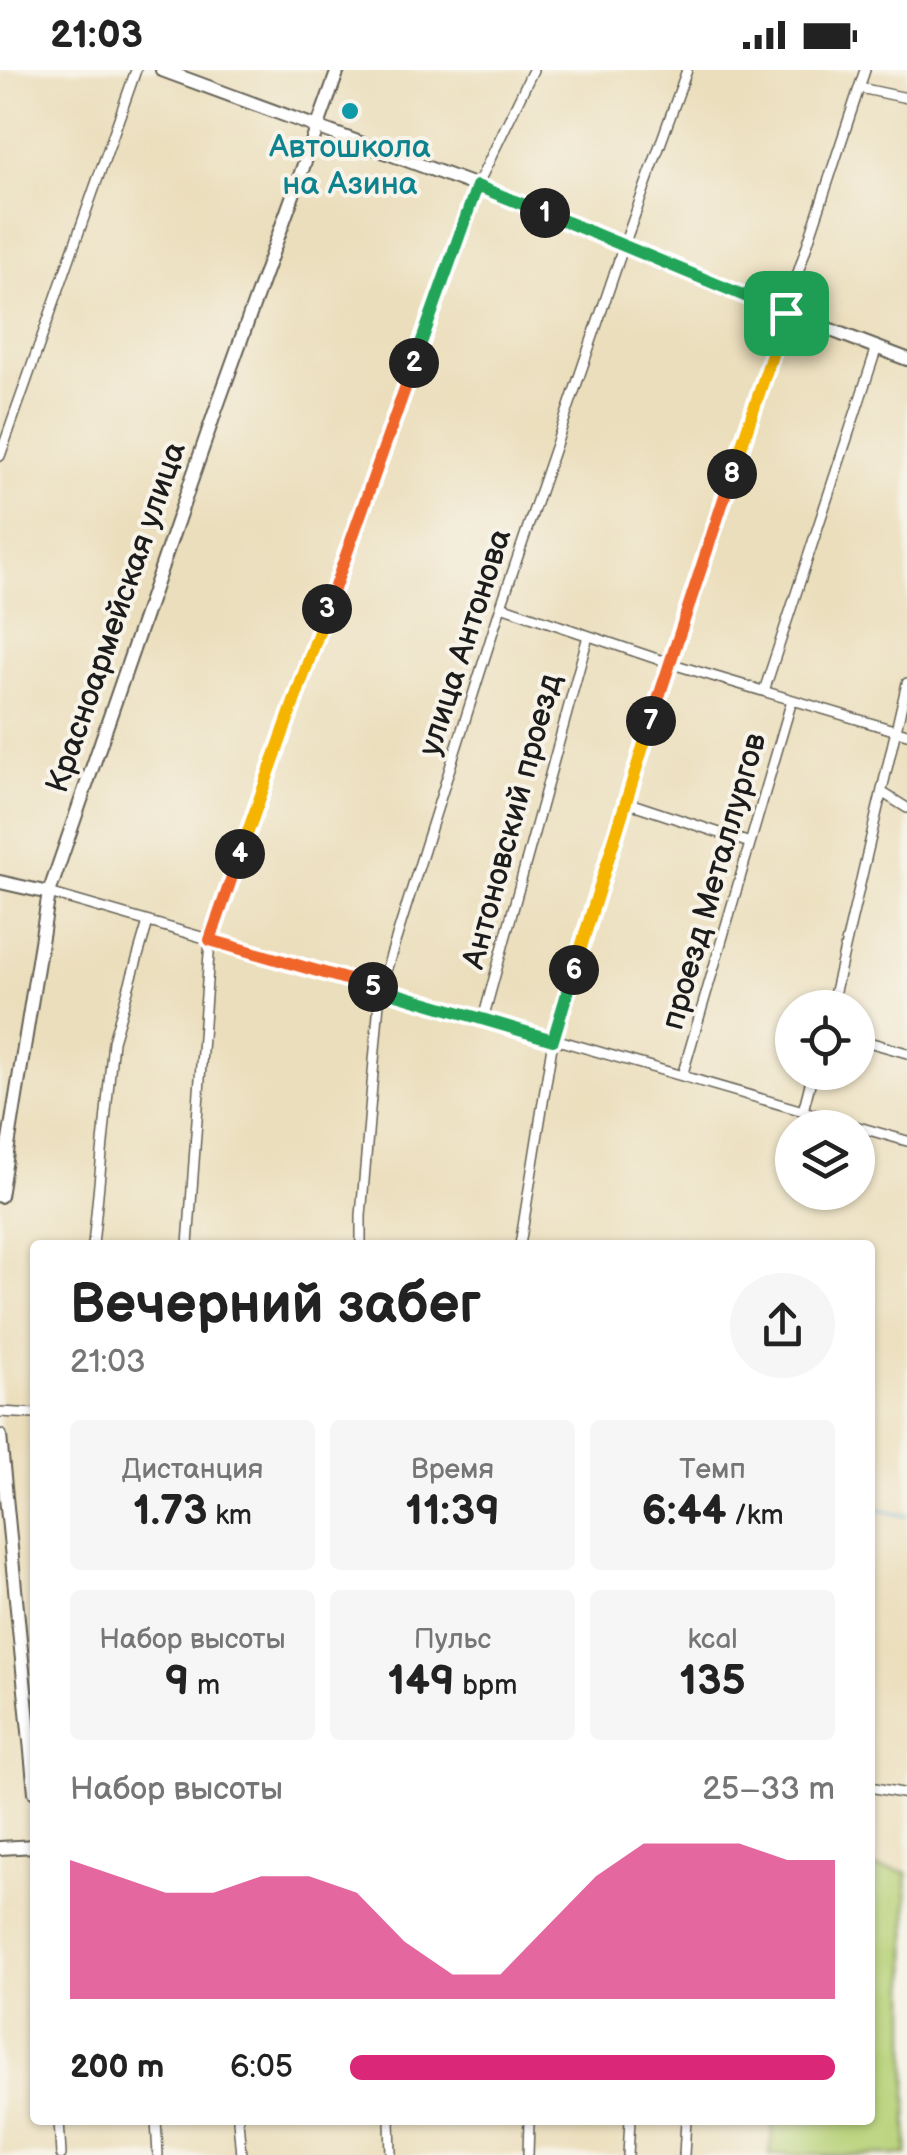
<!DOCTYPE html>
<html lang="ru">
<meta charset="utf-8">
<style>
:root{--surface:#fff;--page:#f6f6f6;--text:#222;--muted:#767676;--accent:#db2777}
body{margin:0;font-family:"Balsamiq Sans",sans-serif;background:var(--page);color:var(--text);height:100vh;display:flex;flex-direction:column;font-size:38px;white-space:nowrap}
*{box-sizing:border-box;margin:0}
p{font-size:32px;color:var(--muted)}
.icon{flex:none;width:55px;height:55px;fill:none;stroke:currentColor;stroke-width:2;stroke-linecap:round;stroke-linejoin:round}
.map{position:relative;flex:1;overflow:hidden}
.details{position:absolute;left:30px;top:1170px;width:845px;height:885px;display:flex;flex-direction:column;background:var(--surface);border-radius:10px;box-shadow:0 2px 8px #0004}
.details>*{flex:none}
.fabs{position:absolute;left:775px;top:920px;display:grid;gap:20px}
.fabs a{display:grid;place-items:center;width:100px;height:100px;border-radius:50%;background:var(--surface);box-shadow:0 2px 8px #0004;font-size:50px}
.pin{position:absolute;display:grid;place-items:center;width:85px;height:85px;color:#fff;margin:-42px;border-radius:20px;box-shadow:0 5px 15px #0006}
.km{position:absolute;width:50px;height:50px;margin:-25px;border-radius:50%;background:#222;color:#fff;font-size:28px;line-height:50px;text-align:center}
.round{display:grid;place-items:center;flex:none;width:105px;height:105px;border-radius:52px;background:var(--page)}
.headline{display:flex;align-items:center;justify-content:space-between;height:170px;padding:0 40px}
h1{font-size:55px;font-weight:600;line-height:75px}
.stats{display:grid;grid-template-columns:repeat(3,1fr);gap:15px;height:170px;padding:10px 40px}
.stats div{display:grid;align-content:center;border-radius:10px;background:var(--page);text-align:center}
.stats b{font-size:42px;font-weight:600}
.stats small{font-size:28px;font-weight:400}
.stats p{font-size:28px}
.chart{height:280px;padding:20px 40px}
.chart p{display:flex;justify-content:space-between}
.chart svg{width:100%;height:180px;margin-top:10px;fill:var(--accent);opacity:.7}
ul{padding:0 40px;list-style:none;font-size:32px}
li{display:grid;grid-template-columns:160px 120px 1fr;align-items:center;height:75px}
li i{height:25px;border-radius:12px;background:var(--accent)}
.status{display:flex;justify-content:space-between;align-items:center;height:70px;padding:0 50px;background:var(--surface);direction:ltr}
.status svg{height:28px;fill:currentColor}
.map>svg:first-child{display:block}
</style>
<div class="status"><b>21:03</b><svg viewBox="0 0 49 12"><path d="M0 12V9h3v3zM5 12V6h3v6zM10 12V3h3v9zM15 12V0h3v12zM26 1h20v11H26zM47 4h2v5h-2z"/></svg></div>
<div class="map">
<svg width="907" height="2085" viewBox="0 0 907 2085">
<rect width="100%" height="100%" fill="#f7f3e8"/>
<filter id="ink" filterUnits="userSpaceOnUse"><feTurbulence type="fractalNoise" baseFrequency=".01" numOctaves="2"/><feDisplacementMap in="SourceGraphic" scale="20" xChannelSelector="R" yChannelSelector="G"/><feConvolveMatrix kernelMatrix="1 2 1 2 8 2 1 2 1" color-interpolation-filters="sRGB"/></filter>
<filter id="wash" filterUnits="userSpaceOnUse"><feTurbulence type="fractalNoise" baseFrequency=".0048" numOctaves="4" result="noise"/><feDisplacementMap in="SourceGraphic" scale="40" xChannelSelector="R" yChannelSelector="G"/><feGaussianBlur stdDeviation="2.25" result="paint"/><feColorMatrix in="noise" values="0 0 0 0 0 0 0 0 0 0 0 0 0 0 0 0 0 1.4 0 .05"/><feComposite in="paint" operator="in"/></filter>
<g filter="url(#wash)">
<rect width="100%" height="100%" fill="#ebdebc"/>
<path fill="#b6d177" stroke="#69764a" stroke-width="2.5" d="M870 1797 907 1802V2085H769L774 2050H870Z"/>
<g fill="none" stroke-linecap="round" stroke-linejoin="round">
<path stroke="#57afd4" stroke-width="2.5" d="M0 1337H35
M870 1438 907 1446"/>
</g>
</g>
<g filter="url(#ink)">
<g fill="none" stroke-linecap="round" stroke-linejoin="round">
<g stroke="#646054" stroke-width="12">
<path id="street" d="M860 18 907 28
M0 386 136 0
M501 536 669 593 907 664
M764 621 877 277
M883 723 907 738
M626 732 750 773
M49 823 907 1071
M831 938 907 613
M483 949 588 566
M858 969 907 983
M682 1006 792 630
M803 1041 813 1002
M93 1175 113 971 148 852
M188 1175 210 870 477 116 533 0
M361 1175V1146L380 920 501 536 624 175 687 0
M520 1175 553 970 669 593 865 0
M0 1342 35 1344
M870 1717 907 1724
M59 2050 61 2085
M156 2050 158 2085
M238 2050 241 2085
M390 2050 391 2085
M528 2085 529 2050
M628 2085 630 2050
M684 2085 686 2050"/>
</g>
<g stroke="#646054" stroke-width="16">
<path id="secondary" d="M162 0 477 116 786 243 907 289
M0 812 49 823
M0 1126 49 823 216 339 338 0
M0 1366 35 1722
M0 1778 35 1776"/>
</g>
<use href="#street" stroke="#fff" stroke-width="9"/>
<use href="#secondary" stroke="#fff" stroke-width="12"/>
</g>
</g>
<g fill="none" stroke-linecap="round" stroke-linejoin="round" filter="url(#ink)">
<g stroke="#fff" stroke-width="20">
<path id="split-1" d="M545 143 786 243"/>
</g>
<g stroke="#fff" stroke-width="20">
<path id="split-2" d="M414 293 477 116 545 143"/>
</g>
<g stroke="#fff" stroke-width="20">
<path id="split-3" d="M327 539 414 293"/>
</g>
<g stroke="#fff" stroke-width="20">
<path id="split-4" d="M240 784 327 539"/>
</g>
<g stroke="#fff" stroke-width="20">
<path id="split-5" d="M240 784 210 870 373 917"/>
</g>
<g stroke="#fff" stroke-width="20">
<path id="split-6" d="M373 917 553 970 574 900"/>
</g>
<g stroke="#fff" stroke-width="20">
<path id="split-7" d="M574 900 651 651"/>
</g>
<g stroke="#fff" stroke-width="20">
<path id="split-8" d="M651 651 732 404"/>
</g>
<g stroke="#fff" stroke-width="20">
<path id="split-9" d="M732 404 786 243"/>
</g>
<use href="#split-1" stroke="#22a559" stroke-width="12"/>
<use href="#split-2" stroke="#22a559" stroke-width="12"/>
<use href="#split-3" stroke="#f0652b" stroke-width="12"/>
<use href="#split-4" stroke="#f5b400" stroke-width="12"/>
<use href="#split-5" stroke="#f0652b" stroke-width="12"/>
<use href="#split-6" stroke="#22a559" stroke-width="12"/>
<use href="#split-7" stroke="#f5b400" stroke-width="12"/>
<use href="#split-8" stroke="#f0652b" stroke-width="12"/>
<use href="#split-9" stroke="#f5b400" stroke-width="12"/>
</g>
<circle fill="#0f9aa8" stroke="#f7f3e8" stroke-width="4" cx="350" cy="41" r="10"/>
<g text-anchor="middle" stroke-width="8" stroke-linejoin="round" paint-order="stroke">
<g font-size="32" fill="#0d838f" stroke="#f7f3e8">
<text x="350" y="87">Автошкола<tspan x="350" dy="37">на Азина</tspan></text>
</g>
<g font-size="32" fill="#1c1c1c" stroke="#f7f3e8">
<text transform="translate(115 547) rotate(-71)" y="11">Красноармейская улица</text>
<text transform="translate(464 572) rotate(-72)" y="11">улица Антонова</text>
<text transform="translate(511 751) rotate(-75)" y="11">Антоновский проезд</text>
<text transform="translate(713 811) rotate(-74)" y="11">проезд Металлургов</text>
</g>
</g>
</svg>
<div class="fabs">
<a><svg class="icon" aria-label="locate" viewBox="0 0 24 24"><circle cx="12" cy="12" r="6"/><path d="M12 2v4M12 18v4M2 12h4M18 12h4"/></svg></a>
<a><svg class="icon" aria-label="layers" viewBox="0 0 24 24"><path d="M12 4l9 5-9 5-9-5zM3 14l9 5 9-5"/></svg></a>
</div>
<div class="pin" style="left:786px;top:243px;background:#1e9e55"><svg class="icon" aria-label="arrive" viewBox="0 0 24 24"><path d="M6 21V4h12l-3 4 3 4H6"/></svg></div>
<b class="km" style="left:545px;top:143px">1</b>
<b class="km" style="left:414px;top:293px">2</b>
<b class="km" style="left:327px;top:539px">3</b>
<b class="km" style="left:240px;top:784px">4</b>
<b class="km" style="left:373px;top:917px">5</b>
<b class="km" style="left:574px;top:900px">6</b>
<b class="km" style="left:651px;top:651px">7</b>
<b class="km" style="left:732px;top:404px">8</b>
<section class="details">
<div class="headline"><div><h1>Вечерний забег</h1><p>21:03</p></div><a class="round"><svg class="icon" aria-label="share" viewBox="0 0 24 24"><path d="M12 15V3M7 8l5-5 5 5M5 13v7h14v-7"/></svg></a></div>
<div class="stats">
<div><p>Дистанция</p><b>1.73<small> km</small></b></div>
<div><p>Время</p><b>11:39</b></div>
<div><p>Темп</p><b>6:44<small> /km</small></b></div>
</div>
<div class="stats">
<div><p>Набор высоты</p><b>9<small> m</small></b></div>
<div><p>Пульс</p><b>149<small> bpm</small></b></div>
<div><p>kcal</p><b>135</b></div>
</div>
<div class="chart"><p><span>Набор высоты</span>25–33 m</p>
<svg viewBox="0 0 160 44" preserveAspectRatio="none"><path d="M0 44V10L10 14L20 18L30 18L40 14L50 14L60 18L70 30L80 38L90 38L100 26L110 14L120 6L130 6L140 6L150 10L160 10V44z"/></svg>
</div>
<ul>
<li><b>200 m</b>6:05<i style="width:100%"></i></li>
</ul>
</section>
</div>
